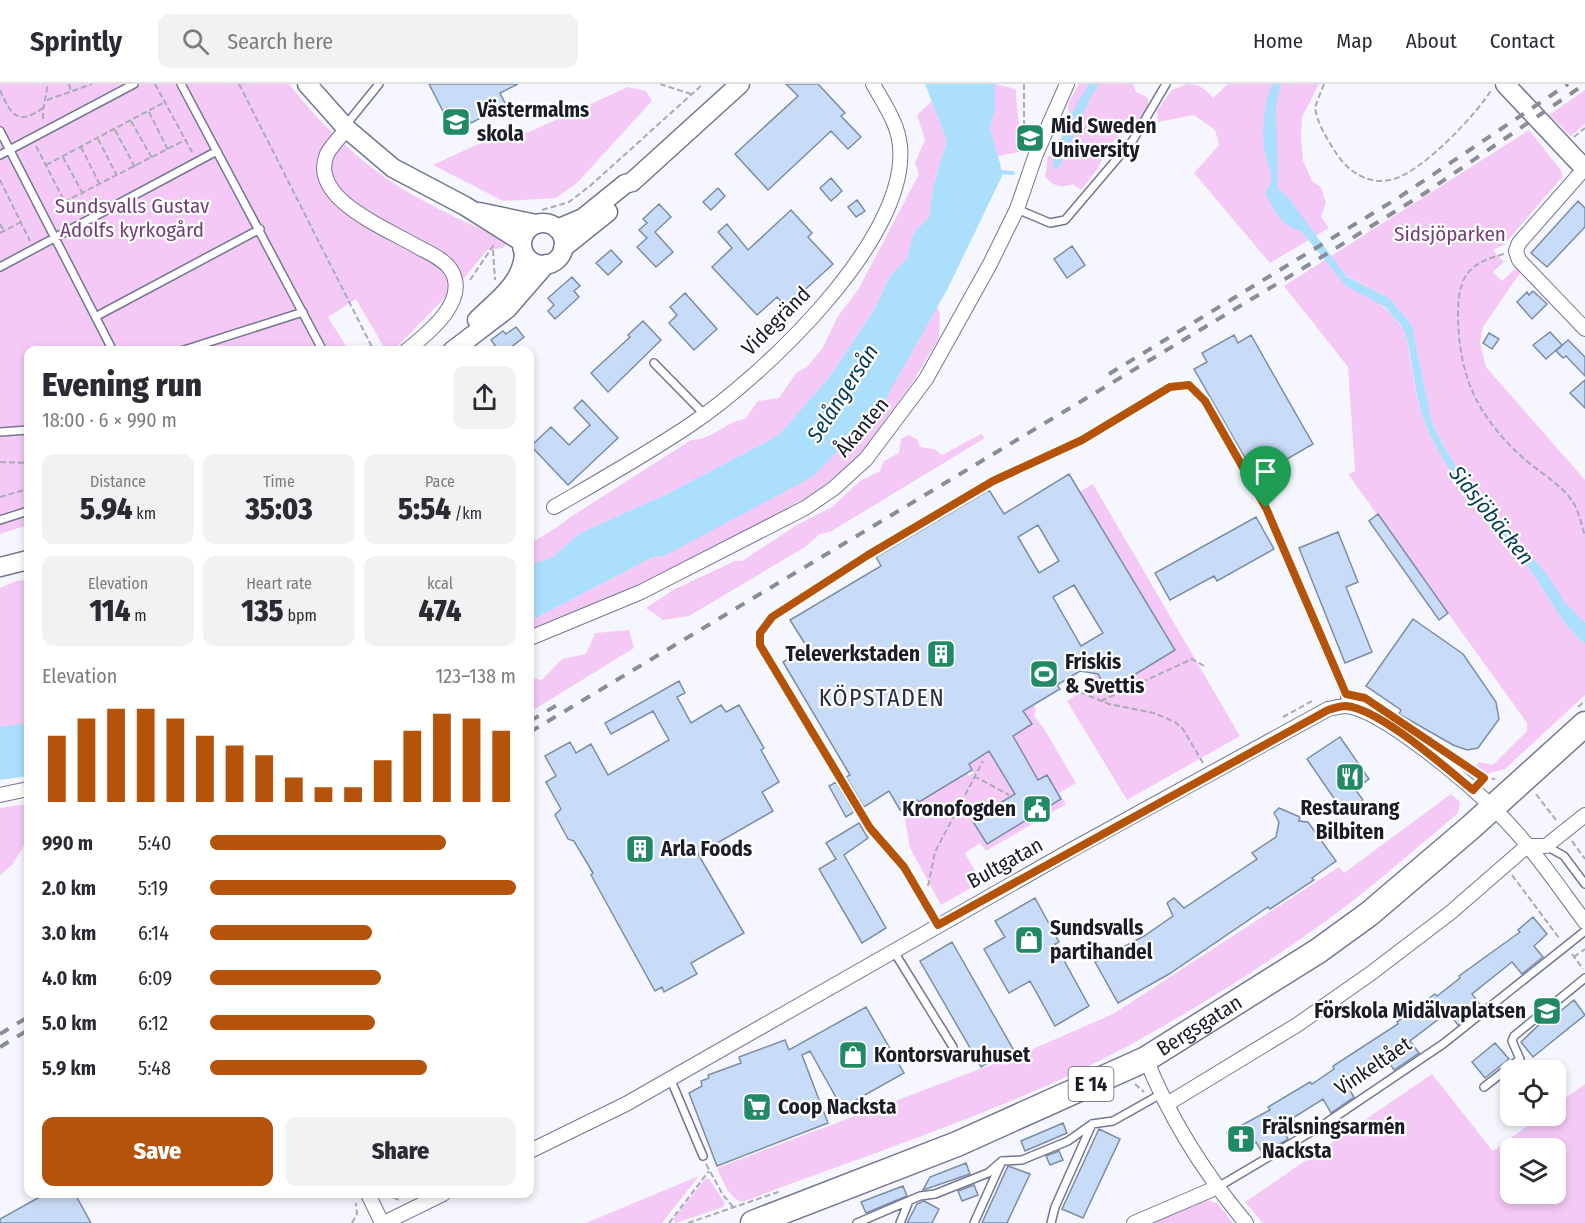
<!DOCTYPE html>
<meta charset="utf-8">
<style>
:root{--surface:#fff;--page:#f2f2f3;--text:#2b2b33;--muted:#7c7c81;--line:#e1e1e2;--accent:#b45309}
body{margin:0;font-family:"Fira Sans Condensed",sans-serif;background:var(--page);color:var(--text);height:100vh;display:flex;flex-direction:column;font-size:22px;white-space:nowrap}
*{box-sizing:border-box;margin:0}
p{font-size:20px;color:var(--muted)}
.icon{flex:none;width:33px;height:33px;fill:none;stroke:currentColor;stroke-width:2;stroke-linecap:round;stroke-linejoin:round}
.map{position:relative;flex:1;overflow:hidden}
.sheet{position:absolute;left:24px;top:262px;width:510px;height:852px;display:flex;flex-direction:column;background:var(--surface);border-radius:12px;box-shadow:0 3px 9px #0003}
.sheet>*{flex:none}
.controls{position:absolute;left:1500px;top:976px;display:grid;gap:12px}
.controls a{display:grid;place-items:center;width:66px;height:66px;border-radius:12px;background:var(--surface);box-shadow:0 3px 9px #0003;font-size:30px}
.pin{position:absolute;display:grid;place-items:center;width:51px;height:51px;color:#fff;margin:-62px -26px;border-radius:50% 50% 50% 0;rotate:-45deg;box-shadow:0 0 6px #0007}
.pin .icon{rotate:45deg}
.round{display:grid;place-items:center;flex:none;width:63px;height:63px;border-radius:12px;background:var(--page)}
.overview{display:flex;align-items:center;justify-content:space-between;height:102px;padding:0 18px}
h1{font-size:33px;font-weight:800;line-height:45px}
.metrics{display:grid;grid-template-columns:repeat(3,1fr);gap:9px;height:102px;padding:6px 18px}
.metrics div{display:grid;align-content:center;border-radius:12px;background:var(--page);text-align:center}
.metrics b{font-size:30px;font-weight:800}
.metrics small{font-size:16px;font-weight:400}
.metrics p{font-size:16px}
.chart{height:168px;padding:12px 18px}
.chart p{display:flex;justify-content:space-between}
.chart svg{width:100%;height:108px;margin-top:6px;stroke:var(--accent);stroke-width:6}
.action{display:flex;gap:12px;margin-top:auto;padding:12px 18px}
.action a{flex:1;height:69px;border-radius:12px;background:var(--accent);color:#fff;font-size:24px;font-weight:800;line-height:69px;text-align:center}
.action a+a{background:var(--page);color:var(--text)}
ul{padding:0 18px;list-style:none;font-size:20px}
li{display:grid;grid-template-columns:96px 72px 1fr;align-items:center;height:45px}
li i{height:15px;border-radius:8px;background:var(--accent)}
header{display:flex;align-items:center;gap:36px;box-sizing:border-box;height:84px;padding:0 30px;background:var(--surface);border-bottom:2px solid var(--line)}
header strong{font-size:28px}
nav{display:flex;gap:33px;margin-inline-start:auto;font-size:21px}
.search{width:420px;height:54px;background:var(--page);display:flex;align-items:center;gap:15px;box-sizing:border-box;padding:0 21px;border-radius:12px;color:var(--muted);font-size:22px}
.map>svg:first-child{display:block}
</style>
<header>
<strong>Sprintly</strong>
<div class="search"><svg class="icon" aria-label="search" viewBox="0 0 24 24"><circle cx="10" cy="10" r="6"/><path d="M15 15l6 6"/></svg>Search here</div>
<nav><a>Home</a><a>Map</a><a>About</a><a>Contact</a></nav>
</header>
<div class="map">
<svg width="1585" height="1139" viewBox="0 0 1585 1139">
<rect width="100%" height="100%" fill="#f6f7fe"/>
<path fill="#f4c9f6" fill-rule="evenodd" d="M0 0H289C325 46 369 87 420 115 448 131 479 143 507 158L503 164 487 166 466 192 393 267H386L356 215 328 233 349 267H28V441L0 450Z
M995 0 1016 5C1016 26 1022 47 1019 68L998 72 990 44 995 26Z
M1079 0H1133L1136 8 1147 13 1149 22 1141 35 1130 41 1109 61 1098 84 1081 106 1073 100C1060 105 1054 102 1045 93L1048 72 1063 68 1070 51 1068 20Z
M1187 0C1200 0 1205 5 1213 14L1228 0H1319L1302 33 1301 52 1303 77 1312 97 1321 103 1326 119 1321 133 1329 144 1270 179 1194 89 1219 61 1215 46 1194 31 1158 38 1157 26 1172 6Z
M628 3 646 7 652 17 577 99 556 114 503 117 433 81 476 61 529 48Z
M1585 6V40L1571 52 1549 31Z
M932 17 947 57 934 99 929 133 913 150 907 175 890 192 874 226 830 292 779 351 667 410 580 449 553 473 530 481V460C543 451 556 445 569 434L691 356C712 356 725 338 745 335L758 317 779 314 796 289 807 283 822 265 838 232 858 206 919 90 915 79 925 56 917 31Z
M1529 46 1560 85 1563 92 1504 161 1493 166 1504 178 1493 188 1502 197 1518 182 1522 186 1483 243 1480 259 1486 283 1585 396V539L1566 520 1546 489 1463 394 1442 359 1432 339 1412 241 1389 214 1347 192 1346 202C1371 213 1393 225 1406 251 1412 280 1415 316 1427 344 1449 397 1492 435 1526 479 1547 506 1559 538 1585 560V611L1505 685 1487 690 1475 683 1479 678 1493 681 1527 647V639L1348 390 1355 387 1348 283 1284 202Z
M937 222 940 231 939 254 912 299 862 368 817 408 622 512 530 550V537L655 472H664L880 325Z
M981 350 985 354 830 448 820 450 805 463 689 532 663 536 646 524 673 506 735 477H742L797 441 832 423 860 397 880 387 884 377 899 369 901 355 909 351 918 356 920 363 934 365 942 371Z
M1093 400 1240 652 1127 716 1067 617 1097 597 1093 589 1094 583 1108 606 1175 566 1080 408Z
M28 496V639L0 643V504L16 497Z
M629 546 634 564 530 628V594L542 596 562 575 586 570 595 549Z
M1031 617 1036 626 1034 632 1043 643 1076 699 1059 709 1066 720 986 767 980 759 965 769 981 798 941 821 910 764 903 724 917 716 919 718 967 689 969 692 973 689 969 680 989 667 1009 701 1033 688 1013 652 1032 640 1021 623Z
M1451 710 1460 718 1458 729C1422 759 1387 790 1350 819 1283 870 1210 916 1137 957 1016 1024 871 1069 742 1118 728 1113 723 1097 717 1084L1033 965 1113 930 1339 783 1344 789Z
M28 720V755L12 781 0 791V724Z
M1432 990 1493 1067 1541 1032H1556V1021L1585 1000V1139H1263L1245 1118ZM1510 1065H1556V1110H1510Z
M699 1092 662 1139H586Z
M706 1094 709 1095 725 1119 723 1123 676 1139 673 1135Z
M1208 1116 1218 1120 1233 1139H1153Z"/>
<path fill="#acdffc" d="M925 0H995V26L990 44 1003 90 948 204 880 325 812 393 664 472H655L530 537V481L553 473 580 449 667 410 779 351 830 292 874 226 890 192 907 175 913 150 929 133 934 99 947 57Z
M1089 0H1099C1080 28 1075 57 1058 85H1054L1053 79 1067 37Z
M1272 0H1281L1276 21 1278 104 1290 116 1346 192 1389 214 1412 241 1432 339 1442 359 1463 394 1546 489 1566 520 1585 539V560C1559 538 1546 506 1526 480 1492 435 1449 397 1427 344 1415 316 1413 280 1406 251L1400 240 1385 223 1346 202 1301 147C1282 143 1273 125 1265 109L1271 98 1272 81 1264 67 1263 45 1266 18Z
M28 639V692L0 696V643Z"/>
<g fill="none" stroke-linecap="round" stroke-linejoin="round">
<path stroke="#acdffc" stroke-width="4" d="M1268 72 1273 91
M999 88 1013 89"/>
</g>
<path fill="#c9dcf7" stroke="#7b8da6" stroke-width="1.5" fill-rule="evenodd" d="M429 0H518L500 9 506 21 471 39 464 26 447 35Z
M786 0H818L845 29 841 32 861 53 848 65 831 47 768 106 735 70 798 12Z
M831 94 842 107 831 117 820 104Z
M718 104 725 112 711 126 703 118Z
M857 116 865 127 856 133 848 123Z
M1578 117 1585 124V143L1547 183 1531 169Z
M659 120 671 133 655 148 673 168 656 183 637 163 647 154 639 146 647 139 643 135Z
M791 126 812 149 808 153 833 180 786 223 777 213 757 231 712 183 732 164 718 148 727 140 748 166Z
M1072 162 1085 181 1067 194 1054 175Z
M611 166 622 178 608 191 596 179Z
M572 193 580 202 574 207 579 213 555 235 548 227 554 221 548 214Z
M1533 207 1547 220 1532 235 1517 218 1527 208 1529 211Z
M685 209 717 245 694 266 669 239 677 231 670 223Z
M643 237 661 256 608 308 591 289 630 253 628 251Z
M516 243 524 253 506 267H499L491 256 503 247 506 250Z
M1550 248 1562 261 1546 275 1533 261Z
M1489 249 1499 255 1492 265 1483 259Z
M1234 251 1238 259 1251 251 1313 360 1256 393 1194 285 1207 278 1202 269Z
M1568 256 1585 273V292L1566 272 1563 274 1556 267Z
M1585 296V324L1570 309Z
M582 316 618 354 568 401 531 362 551 343 569 361 590 341 574 324Z
M1069 390 1175 566 1108 607 1098 590 1080 587 1057 601 1060 605 1023 627 1032 640 1013 652 1038 696 1047 691 1061 715 987 760 972 736 1015 710 989 667 969 680 972 686 919 718 917 716 900 726 889 707 864 723 846 693 850 691 783 578 807 563 790 536 881 482 876 473 989 406 1004 430ZM1038 441 1059 477 1039 489 1018 453ZM1074 501 1103 549 1081 562 1053 513Z
M1378 430 1448 529 1439 536 1369 437Z
M1256 433 1274 465 1217 497 1214 492 1170 516 1155 489Z
M1338 448 1358 498 1346 503 1372 568 1345 579 1299 464Z
M1413 535 1463 570 1496 618 1499 635 1478 664 1467 666 1453 661 1399 630 1401 626 1366 602Z
M679 597 685 609 677 613 691 639 721 621 726 628 739 621 764 664 761 666 779 698 762 708 773 727 698 770 744 849 691 879 697 890 664 908 662 903 655 907 591 791 593 789 574 757 568 755 555 731 561 725 546 698 556 692 545 672 570 658 576 669 591 660 608 691 669 656 653 627 611 650 605 639Z
M1340 653 1369 695 1355 705 1363 716 1344 729 1307 675Z
M836 698 854 728 846 733 829 702Z
M1279 724 1300 733 1299 737 1308 738 1336 777 1312 794 1314 796 1270 825 1268 823 1169 890 1118 919 1095 878 1144 852 1173 832 1167 819 1174 814 1184 824 1257 775 1252 769 1276 753 1279 738 1274 729Z
M859 739 868 754 844 771 886 844 862 859 819 785 836 775 826 759Z
M1035 814 1059 858 1055 860 1089 922 1055 942 1030 897 1009 909 984 865 1005 853 995 837Z
M1533 833 1547 850 1534 862 1543 873 1522 890 1512 878 1472 910 1481 922 1458 941 1448 928 1410 957 1419 969 1394 986 1385 973 1346 1000 1354 1013 1331 1029 1323 1015 1280 1042 1288 1055 1263 1070 1256 1058 1239 1068 1227 1049 1270 1026 1268 1023 1310 998 1312 1000 1334 985 1333 982 1398 940 1397 938 1435 910 1437 912 1460 894 1459 892 1520 848 1518 846Z
M952 858 1013 965 981 983 920 877Z
M1574 916 1585 931 1533 973 1521 958 1550 930 1553 933Z
M866 923 904 989 842 1024 810 967 802 971 828 1039 717 1082 689 1009 702 1002 701 997 709 994 708 991 741 979 739 973 785 956 789 966Z
M1495 959 1509 975 1485 994 1472 978Z
M1063 1039 1067 1049 1025 1067 1021 1057Z
M1099 1045 1120 1055 1083 1134 1062 1125Z
M1059 1067 1063 1076 1050 1081 1046 1072Z
M966 1079 970 1090 923 1106 930 1093Z
M1008 1082 1030 1090 1007 1139H982Z
M974 1101 978 1111 962 1117 958 1107Z
M903 1102 907 1112 866 1129 861 1118Z
M45 1110H75L91 1139H0V1135Z
M924 1117 939 1125 932 1139H907L917 1120Z"/>
<g fill="none" stroke-linecap="round" stroke-linejoin="round">
<g stroke="#737792" stroke-width="10">
<path id="lane" d="M181 0 323 267
M345 42 379 0
M0 47 113 267
M0 71 134 0
M1017 125 1050 139 1065 136 1133 56 1166 0
M0 183 217 67
M97 232 260 145
M181 267 303 228
M654 279 704 330
M0 348 28 346
M0 436 28 427
M1546 762 1564 772 1585 800
M938 841 904 783 870 744 760 561V549L772 533 868 471 993 397 1082 356 1170 303 1189 301 1205 317 1266 424 1345 610V622
M893 866 953 963
M670 994 703 1072
M1484 1003 1520 975 1512 957 1514 952 1585 894
M1218 1103 1326 1039 1443 960 1585 847
M857 1139 920 1112 935 1110 988 1089 1002 1077 1022 1076 1068 1057 1092 1040 1113 1037 1161 1010
M900 1139 909 1117
M974 1139 1002 1077
M1051 1139 1055 1123 1092 1040"/>
</g>
<g stroke="#737792" stroke-width="16">
<path id="street" d="M347 45C340 53 332 61 327 70 308 115 388 145 418 163 429 169 444 175 451 186 470 217 427 250 406 267
M1585 84 1519 159 1516 167 1519 176 1585 245
M554 423C599 397 647 370 690 341 762 293 909 155 900 62 898 39 884 20 873 0
M530 554 641 508 805 424 833 405 866 375 926 295 990 180 1017 125 1036 70 1067 0
M0 711 28 705
M1146 975C1170 1035 1205 1090 1246 1139
M1167 1020 1297 941 1370 890 1450 829 1527 762H1546L1585 731
M530 1067 626 1020 1073 765 1328 625C1334 624 1341 622 1346 622 1381 625 1467 698 1493 724 1528 757 1556 799 1585 838
M368 1110 382 1139
M384 1139 443 1110
M1134 1139 1218 1103"/>
</g>
<g stroke="#737792" stroke-width="21">
<path id="secondary" d="M307 0 347 45 393 84 465 122 522 158
M1505 0 1585 85
M479 128 536 140
M522 160a21 21 0 1 1 42 0a21 21 0 1 1-42 0Z
M557 145 583 134 625 100 632 98 740 0
M563 164 608 128
M477 236C497 216 522 200 524 170
M452 267 507 225 546 180
M0 483 28 476"/>
</g>
<g stroke="#737792" stroke-width="27">
<g id="highway">
<path id="s1" d="M753 1139 957 1060 1146 975 1318 867 1369 830 1470 744 1585 640"/>
</g>
</g>
<path stroke="#a9aab3" stroke-width="2" stroke-dasharray="6 3" stroke-linecap="butt" d="M69 0 71 8
M155 0 192 68
M239 0 374 267
M660 0 691 10
M1024 0V43L1028 55
M1324 0 1315 23C1317 40 1328 56 1336 69 1349 89 1370 102 1394 95 1424 86 1476 31 1492 5
M0 6C11 31 18 43 44 23
M47 16 92 0
M149 28 168 66
M43 35V26L48 0
M131 37 152 74
M115 46 135 83
M1574 53 1585 44
M98 55 117 92
M36 62 73 134
M81 63 100 101
M63 73 83 110
M46 81 165 18
M0 96 30 157
M64 118 185 56
M542 126 569 118 590 102 703 0
M0 140 4 147
M0 149 21 138
M493 166 495 196
M1504 170C1470 179 1459 190 1458 227 1458 289 1475 330 1522 373 1536 386 1558 398 1570 414 1579 425 1581 440 1585 452
M470 196 495 159
M0 378 28 379
M0 413 28 405
M1072 605 1109 620 1154 629 1175 638 1183 645 1203 679
M1101 617 1192 575 1204 582
M1578 623 1585 617
M1283 633 1312 617
M1475 689 1484 694 1495 695
M974 692 1009 711
M1536 710 1556 736
M1572 757 1585 775
M1512 791 1559 854
M928 802 935 768 983 677
M1572 870 1583 885
M1574 873 1585 865
M1135 1000 1144 1008
M706 1080 723 1111 733 1123
M385 1110 399 1116
M352 1139 357 1130 356 1119
M669 1139 709 1087
M688 1139 781 1107"/>
<use href="#lane" stroke="#fff" stroke-width="7"/>
<use href="#street" stroke="#fff" stroke-width="14"/>
<use href="#secondary" stroke="#fff" stroke-width="18"/>
<use href="#highway" stroke="#fff" stroke-width="24"/>
<path stroke="#8b8d96" stroke-width="4" stroke-dasharray="10 10" stroke-linecap="butt" d="M1109 290 1398 114 1568 0
M530 637 559 620
M530 648 1315 177 1425 109 1585 0
M0 950 28 933
M0 963 28 946"/>
</g>
<g fill="none" stroke-linecap="round" stroke-linejoin="round">
<g stroke="#fff" stroke-width="12">
<path id="route" d="M1189 301 1205 317 1266 424 1346 610 1365 614 1484 694 1473 706C1446 684 1380 625 1346 622 1341 622 1334 624 1328 626L938 841 904 783 870 744 760 561V549L772 533 868 471 993 397 1082 356 1170 303Z"/>
</g>
<use href="#route" stroke="#b45309" stroke-width="8"/>
</g>
<defs>
<g id="school-square" transform="scale(1.5)"><rect x="-9" y="-9" width="18" height="18" rx="4" fill="#228965" stroke="#fff"/><path d="M0-5L7-2L0 1L-7-2ZM-4 1L0 2.5L4 1V4Q0 6-4 4Z" fill="#fff"/></g>
<g id="university-square" transform="scale(1.5)"><rect x="-9" y="-9" width="18" height="18" rx="4" fill="#228965" stroke="#fff"/><path d="M0-5L7-2L0 1L-7-2ZM-4 1L0 2.5L4 1V4Q0 6-4 4Z" fill="#fff"/></g>
<g id="building-square" transform="scale(1.5)"><rect x="-9" y="-9" width="18" height="18" rx="4" fill="#228965" stroke="#fff"/><path d="M-4-6H4V6H1V3H-1V6H-4ZM-2.5-4.3h1.7v1.8h-1.7ZM.8-4.3h1.7v1.8H.8ZM-2.5-1h1.7V.8h-1.7ZM.8-1h1.7V.8H.8Z" fill="#fff"/></g>
<g id="stadium-square" transform="scale(1.5)"><rect x="-9" y="-9" width="18" height="18" rx="4" fill="#228965" stroke="#fff"/><path d="M0-5a6.5 5 0 1 0 0 10a6.5 5 0 1 0 0-10ZM-3.5-1.8h7v3.6h-7Z" fill="#fff"/></g>
<g id="restaurant-square" transform="scale(1.5)"><rect x="-9" y="-9" width="18" height="18" rx="4" fill="#228965" stroke="#fff"/><path d="M-5-6h1v4h1v-4h1v4h1v-4h1v5L-1.5 .5V6h-2V.5L-5-1ZM5-6V6H3V1.5H1.5Q1.5-4 5-6Z" fill="#fff"/></g>
<g id="civic-square" transform="scale(1.5)"><rect x="-9" y="-9" width="18" height="18" rx="4" fill="#228965" stroke="#fff"/><path d="M-.6-6.5H3V-4.5H.6V-3L4-1V1h2V6H-6V1h2V-1L-.6-3ZM-1.2 2.5V6h2.4V2.5Z" fill="#fff"/></g>
<g id="shop-square" transform="scale(1.5)"><rect x="-9" y="-9" width="18" height="18" rx="4" fill="#228965" stroke="#fff"/><path d="M-5-2.5h2.3a2.7 3.5 0 0 1 5.4 0H5L5.5 6h-11ZM-1.5-2.5h3a1.5 2.3 0 0 0-3 0Z" fill="#fff"/></g>
<g id="supermarket-square" transform="scale(1.5)"><rect x="-9" y="-9" width="18" height="18" rx="4" fill="#228965" stroke="#fff"/><path d="M-6-5.5h2.5l.6 2H6L4.5 2H-2.5L-4.4-4H-6ZM-1.5 3.2a1.3 1.3 0 1 0 .1 0ZM3 3.2a1.3 1.3 0 1 0 .1 0Z" fill="#fff"/></g>
<g id="church-square" transform="scale(1.5)"><rect x="-9" y="-9" width="18" height="18" rx="4" fill="#228965" stroke="#fff"/><path d="M-1.2-6h2.4v3.5h3.3v2.4h-3.3V6h-2.4V-.1h-3.3v-2.4h3.3Z" fill="#fff"/></g>
</defs>
<g fill-rule="evenodd">
<use href="#school-square" x="456" y="38"/>
<use href="#university-square" x="1030" y="54"/>
<use href="#building-square" x="941" y="570"/>
<use href="#stadium-square" x="1044" y="590"/>
<use href="#restaurant-square" x="1350" y="693"/>
<use href="#civic-square" x="1037" y="725"/>
<use href="#building-square" x="640" y="765"/>
<use href="#shop-square" x="1029" y="856"/>
<use href="#school-square" x="1547" y="927"/>
<use href="#shop-square" x="853" y="971"/>
<use href="#supermarket-square" x="757" y="1023"/>
<use href="#church-square" x="1241" y="1055"/>
</g>
<g text-anchor="middle" stroke-width="4.5" stroke-linejoin="round" paint-order="stroke">
<rect fill="#fff" stroke="#5f6068" stroke-width="1.5" x="1068.5" y="983" width="45" height="34" rx="4.5"/>
<g font-size="20" font-weight="bold" fill="#1a1c27">
<text x="1091" y="1007">E 14</text>
</g>
<g font-size="21" font-weight="bold" fill="#1a1c27" stroke="#fff" text-anchor="start">
<text x="477" y="33">Västermalms<tspan x="477" dy="24">skola</tspan></text>
<text x="1051" y="49">Mid Sweden<tspan x="1051" dy="24">University</tspan></text>
<text x="920" y="577" text-anchor="end">Televerkstaden</text>
<text x="1065" y="585">Friskis<tspan x="1065" dy="24">&amp; Svettis</tspan></text>
<text x="1350" y="731" text-anchor="middle">Restaurang<tspan x="1350" dy="24">Bilbiten</tspan></text>
<text x="1016" y="732" text-anchor="end">Kronofogden</text>
<text x="661" y="772">Arla Foods</text>
<text x="1050" y="851">Sundsvalls<tspan x="1050" dy="24">partihandel</tspan></text>
<text x="1526" y="934" text-anchor="end">Förskola Midälvaplatsen</text>
<text x="874" y="978">Kontorsvaruhuset</text>
<text x="778" y="1030">Coop Nacksta</text>
<text x="1262" y="1050">Frälsningsarmén<tspan x="1262" dy="24">Nacksta</tspan></text>
</g>
<g font-size="21" fill="#763e79" stroke="#fff">
<text x="132" y="129">Sundsvalls Gustav<tspan x="132" dy="24">Adolfs kyrkogård</tspan></text>
<text x="1450" y="157">Sidsjöparken</text>
</g>
<g font-size="21" fill="#1a1c27" stroke="#fff">
<text transform="translate(776 237) rotate(-45)" y="7">Videgränd</text>
<text transform="translate(862 343) rotate(-50)" y="7">Åkanten</text>
<text transform="translate(1005 779) rotate(-29)" y="7">Bultgatan</text>
<text dy="7" stroke="none"><textPath href="#s1" startOffset="489">Bergsgatan</textPath></text>
<text transform="translate(1373 982) rotate(-34)" y="7">Vinkeltået</text>
</g>
<g font-size="22" font-style="italic" fill="#033c54" stroke="#fff">
<text transform="translate(842 309) rotate(-57)" y="8">Selångersån</text>
<text transform="translate(1492 431) rotate(51)" y="8">Sidsjöbäcken</text>
</g>
<g font-size="24" letter-spacing="1.5" fill="#2a2d44" stroke="#fff">
<text x="882" y="622">KÖPSTADEN</text>
</g>
</g>
</svg>
<div class="controls">
<a><svg class="icon" aria-label="locate" viewBox="0 0 24 24"><circle cx="12" cy="12" r="6"/><path d="M12 2v4M12 18v4M2 12h4M18 12h4"/></svg></a>
<a><svg class="icon" aria-label="layers" viewBox="0 0 24 24"><path d="M12 4l9 5-9 5-9-5zM3 14l9 5 9-5"/></svg></a>
</div>
<div class="pin" style="left:1266px;top:424px;background:#1e9e55"><svg class="icon" aria-label="arrive" viewBox="0 0 24 24"><path d="M6 21V4h12l-3 4 3 4H6"/></svg></div>
<section class="sheet">
<div class="overview"><div><h1>Evening run</h1><p>18:00 · 6 × 990 m</p></div><a class="round"><svg class="icon" aria-label="share" viewBox="0 0 24 24"><path d="M12 15V3M7 8l5-5 5 5M5 13v7h14v-7"/></svg></a></div>
<div class="metrics">
<div><p>Distance</p><b>5.94<small> km</small></b></div>
<div><p>Time</p><b>35:03</b></div>
<div><p>Pace</p><b>5:54<small> /km</small></b></div>
</div>
<div class="metrics">
<div><p>Elevation</p><b>114<small> m</small></b></div>
<div><p>Heart rate</p><b>135<small> bpm</small></b></div>
<div><p>kcal</p><b>474</b></div>
</div>
<div class="chart"><p><span>Elevation</span>123–138 m</p>
<svg viewBox="0 0 160 44" preserveAspectRatio="none"><path d="M5 44V17M15 44V10M25 44V6M35 44V6M45 44V10M55 44V17M65 44V21M75 44V25M85 44V34M95 44V38M105 44V38M115 44V27M125 44V15M135 44V8M145 44V10M155 44V15"/></svg>
</div>
<ul>
<li><b>990 m</b>5:40<i style="width:77%"></i></li>
<li><b>2.0 km</b>5:19<i style="width:100%"></i></li>
<li><b>3.0 km</b>6:14<i style="width:53%"></i></li>
<li><b>4.0 km</b>6:09<i style="width:56%"></i></li>
<li><b>5.0 km</b>6:12<i style="width:54%"></i></li>
<li><b>5.9 km</b>5:48<i style="width:71%"></i></li>
</ul>
<div class="action"><a>Save</a><a>Share</a></div>
</section>
</div>
